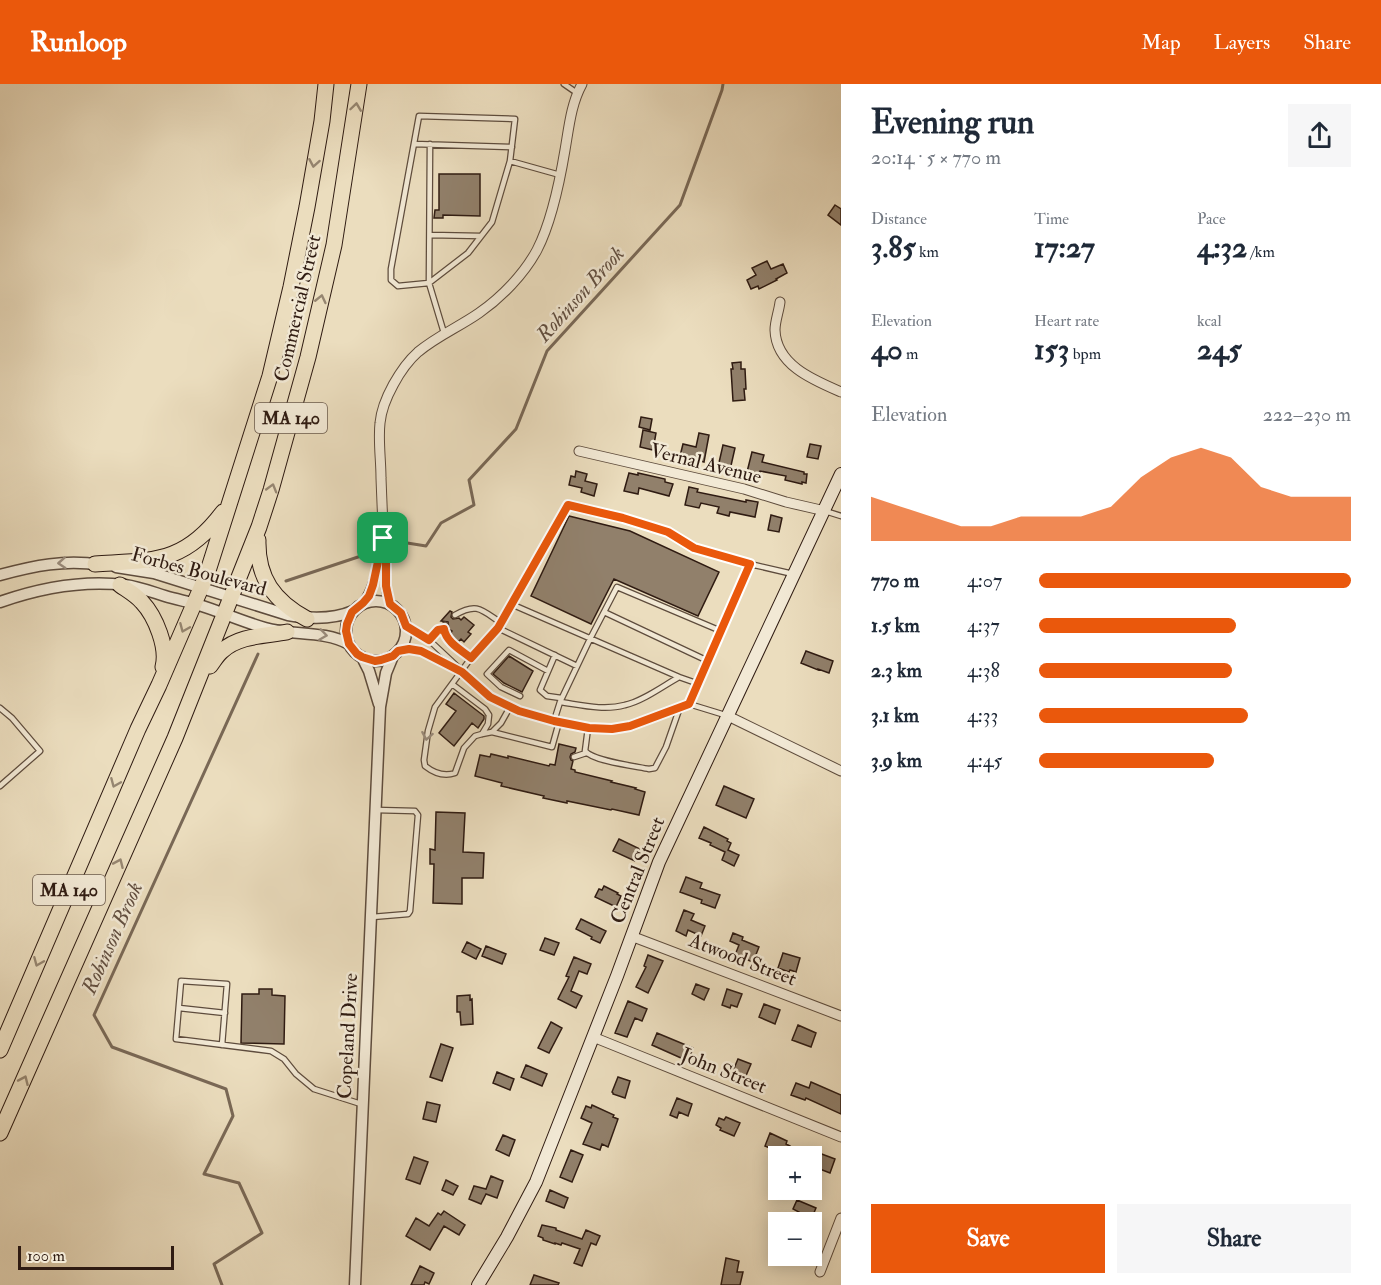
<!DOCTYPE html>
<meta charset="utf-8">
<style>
:root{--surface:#fff;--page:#f6f6f7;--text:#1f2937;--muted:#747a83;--accent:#ea580c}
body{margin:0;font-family:"IM FELL Double Pica",serif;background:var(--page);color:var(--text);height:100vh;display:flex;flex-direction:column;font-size:22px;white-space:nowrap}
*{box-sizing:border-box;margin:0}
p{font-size:20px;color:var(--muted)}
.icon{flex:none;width:33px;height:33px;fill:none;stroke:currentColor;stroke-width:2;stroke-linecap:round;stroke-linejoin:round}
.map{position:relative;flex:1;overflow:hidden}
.sheet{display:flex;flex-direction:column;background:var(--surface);width:540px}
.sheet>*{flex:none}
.controls{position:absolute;left:768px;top:1062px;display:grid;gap:12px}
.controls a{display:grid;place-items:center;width:54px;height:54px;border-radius:0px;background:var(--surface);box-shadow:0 3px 15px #0003;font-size:30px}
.scale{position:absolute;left:18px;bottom:15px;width:156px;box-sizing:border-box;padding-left:6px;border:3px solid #2f1b12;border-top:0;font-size:16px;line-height:21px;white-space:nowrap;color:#2f1b12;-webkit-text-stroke:4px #f2e9d5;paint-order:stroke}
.pin{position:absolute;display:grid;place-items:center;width:51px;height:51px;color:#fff;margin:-26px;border-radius:12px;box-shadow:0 3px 9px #0006}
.round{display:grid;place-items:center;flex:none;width:63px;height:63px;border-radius:0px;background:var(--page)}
.summary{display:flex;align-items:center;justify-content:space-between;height:102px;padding:0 30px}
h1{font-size:33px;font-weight:700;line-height:45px}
.figures{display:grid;grid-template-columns:repeat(3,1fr);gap:9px;height:102px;padding:6px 30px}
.figures div{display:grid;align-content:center}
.figures b{font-size:30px;font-weight:700}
.figures small{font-size:16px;font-weight:400}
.figures p{font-size:16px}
.chart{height:168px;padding:12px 30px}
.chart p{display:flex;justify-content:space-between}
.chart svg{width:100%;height:108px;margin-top:6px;fill:var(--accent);opacity:.7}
.cta{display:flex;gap:12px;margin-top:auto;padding:12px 30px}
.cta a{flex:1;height:69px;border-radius:0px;background:var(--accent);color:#fff;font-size:24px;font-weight:700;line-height:69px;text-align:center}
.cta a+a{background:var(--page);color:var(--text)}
ul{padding:0 30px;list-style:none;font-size:20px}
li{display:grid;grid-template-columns:96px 72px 1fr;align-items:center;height:45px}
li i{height:15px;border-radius:8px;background:var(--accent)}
header{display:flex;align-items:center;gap:36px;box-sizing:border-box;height:84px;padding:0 30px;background:var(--accent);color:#fff}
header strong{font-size:28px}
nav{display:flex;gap:33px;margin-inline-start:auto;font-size:21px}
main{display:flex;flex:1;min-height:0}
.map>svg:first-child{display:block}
</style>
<header>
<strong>Runloop</strong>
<nav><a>Map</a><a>Layers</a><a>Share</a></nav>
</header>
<main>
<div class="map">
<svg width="841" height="1201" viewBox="0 0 841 1201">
<rect width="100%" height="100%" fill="#ebddbe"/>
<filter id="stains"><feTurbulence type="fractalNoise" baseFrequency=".00333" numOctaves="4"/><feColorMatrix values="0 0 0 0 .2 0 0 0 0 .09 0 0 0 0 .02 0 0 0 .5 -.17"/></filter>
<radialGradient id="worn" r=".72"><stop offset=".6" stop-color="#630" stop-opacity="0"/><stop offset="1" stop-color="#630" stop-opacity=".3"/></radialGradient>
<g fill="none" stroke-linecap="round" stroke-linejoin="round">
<path stroke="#796856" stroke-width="3" d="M401 458 426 462 441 439 474 421 469 396 516 345 547 267 680 121 722 6 723 0
M286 497 361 472
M222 1201 214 1180 262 1149 239 1099 204 1090 233 1032 226 1005 112 963 94 931 258 570"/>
</g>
<path fill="#91806b" stroke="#2f1b12" stroke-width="1.5" d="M439 90H480V132L443 131V134H434L435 126H439Z
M835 121 841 125V141L828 131Z
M767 177 771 185 783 180 787 189 776 195 777 196 759 205 758 202 751 205 747 196 756 191 752 184Z
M741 278V285H745L746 305H744L745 316 733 317 731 285H733L732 279Z
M641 333 652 335 650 346 639 343Z
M643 346 656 349 653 366 640 363Z
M699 349 709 351 704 378 697 376 696 380 688 378 689 374 680 372 683 360 696 363Z
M810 360 821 362 818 375 807 373Z
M723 361 735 364 730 386 718 383Z
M752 368 764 371 762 378 804 388V390H807L806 399 802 398V400L785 396 786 392 760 387 759 391 747 388Z
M576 387 587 390 585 397 597 400 594 412 581 408 582 404 569 401 571 392 575 393Z
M629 389 638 391V389L665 395V398L673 400 669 412 639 404 638 410 624 407Z
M689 403 698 405 697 408 746 418V416L758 418 755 433 730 428 729 432 717 429 719 423 701 419 699 424 685 421Z
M771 431 782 434 779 448 768 446Z
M569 432 630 447 719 488 698 532 614 495 591 540 531 512Z
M450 527 452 528 451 533 453 535 459 534 461 536 464 533 474 541 468 548 471 550 464 558 461 555 458 558 453 553 451 549 452 547 449 545 448 538 441 537Z
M806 567 833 577 829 589 818 585V586L801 579Z
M509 572 533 587 522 608 504 599 493 590Z
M454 609 484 632V635L478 644 472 639 454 662 439 649 456 627 446 620Z
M559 660 576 664 575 668 571 670 570 673 571 676 573 677 571 685 575 686V688L612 697 611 698 636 704 635 705 645 708 639 731 612 725 611 726 567 717V719L543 714 544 712 501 702 502 699 475 692 480 671 490 673 491 670 508 674V672L549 682 550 680 555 681Z
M724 702 754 715 746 734 716 721Z
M436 728 465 729 463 768 484 769 483 794H462V820L433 819 434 780H430V765L435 766Z
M704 743 728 755 727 757 731 759 728 766 739 771 734 782 722 776 725 768 710 761 711 759 699 754Z
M619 755 640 765 635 777 613 767Z
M686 793 702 799 700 804 720 811 715 824 701 819 702 816 680 808Z
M604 802 618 809 617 810 621 812 616 823 595 813 599 805 602 806Z
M684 826 694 830 691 836 705 842 701 852 688 846 686 852 676 847Z
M581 835 606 847 600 859 591 855 592 853 576 845Z
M733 849 743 853 742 856 759 863 753 878 735 871 739 861 730 857Z
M545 854 559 859 554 871 540 866Z
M467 858 481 865 476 875 462 868Z
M486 862 506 870 502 880 482 872Z
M783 869 800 874 796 888 790 886 789 888 778 884Z
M648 871 663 877 648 909 636 903 646 883 644 882Z
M574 873 591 880 587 890 579 887 571 907 582 912 576 924 558 915 569 893 566 892Z
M696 900 709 905 704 916 692 910Z
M259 905H272V911L285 912 284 960 241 959 242 910H259Z
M727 905 742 910 737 923 731 921 730 924 722 921Z
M470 911V916L472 915 473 940 461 941 460 928H457V912Z
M628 917 647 925 642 937 635 934 627 953 615 949Z
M764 920 780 926 775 940 759 933Z
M551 938 562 944 549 969 538 964Z
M798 941 816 949 811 963 792 956Z
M657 949 693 964 689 975 682 972 681 974 652 961Z
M441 960 453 964 442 997 430 993Z
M738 975 751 980 745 994 732 989Z
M526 981 547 990 542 1002 521 993Z
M497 988 514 995 510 1006 493 999Z
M618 993 630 997 625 1014 613 1010V1009L612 1008Z
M811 998 841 1011V1030L806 1014 805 1016 791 1011 796 999 809 1004Z
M677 1014 692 1020 688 1032 679 1028 677 1034 670 1031Z
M427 1018 440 1021 436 1038 423 1035Z
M592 1021 614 1031 613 1033 618 1035 608 1063 602 1060 600 1066 583 1060 592 1039 581 1034 586 1022 591 1024Z
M726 1033 740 1039 734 1052 720 1046 721 1044 716 1041 719 1034 724 1036Z
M770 1049 787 1057 786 1060 790 1062 787 1071 765 1062Z
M503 1051 515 1056 509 1072 496 1066Z
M571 1066 583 1071 572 1098 560 1093Z
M819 1069 835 1075 830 1089 812 1082V1070L818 1073Z
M414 1073 428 1078 420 1100 406 1095Z
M491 1092 503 1097 497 1114 486 1110 481 1120 469 1115 474 1102 486 1105Z
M446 1096 458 1102 453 1111 442 1106Z
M550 1106 568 1114 564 1124 546 1117Z
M797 1116 816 1124 810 1138H795L799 1128 793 1125Z
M444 1127 465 1141 459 1151 444 1142 430 1166 406 1152 416 1134 429 1142 438 1129 441 1131Z
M542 1141 556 1144V1146L582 1155 586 1146 600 1152 596 1161 591 1159 582 1182 574 1179 580 1165 562 1159 561 1161 555 1159V1160L543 1156V1154L538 1152Z
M726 1174 739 1177 737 1188H743L740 1201H721Z
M420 1182 434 1189 429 1200 425 1198 424 1201H411Z
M534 1191 559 1199 558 1201H530Z"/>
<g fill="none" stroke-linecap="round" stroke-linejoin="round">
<g stroke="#5e4c3d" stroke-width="7">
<path id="service" d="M564 0 577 9
M419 32 515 35 510 77 492 138 468 169 429 199 398 202 391 196V185Z
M414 60 512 63
M430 60 429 199 444 249
M510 77 560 91
M430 151 481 152
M825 427 841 432
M511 520 679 593
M604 528 708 577
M455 531C477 518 482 526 501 539
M445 541C442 556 461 566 471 574
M406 542 429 556 490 613 519 627 554 637 589 644 612 645 630 642 689 620 725 631
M498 544 577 582
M429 556 438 546 444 545
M398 567C422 562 436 574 457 585
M555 571 540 606 547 612 561 614
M452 600 485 625 489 631 488 640 482 650
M699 600 679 593C663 602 643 617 625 621 604 627 581 621 560 618L590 555 617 503 721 547
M520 612 501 603 487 590 509 566 548 587
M689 620 750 480
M0 624 12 634 40 667 0 702
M554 637 560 618
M559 638 552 663 492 648 482 650 475 652 464 664 455 689C444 693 434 689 425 682L424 676 428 647 435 623 471 574 498 544 568 421 623 434 668 448 694 464 750 480 793 490
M588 644 585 667C593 677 634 682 649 685L655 684 666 663 680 623
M492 648 501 639 510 623
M574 673 586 669
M372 833 408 830 410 827 418 731 415 727 376 726
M179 924 225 929
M222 961 227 900 181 897 176 955 271 967 284 975 296 990 314 1005 361 1020"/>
</g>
<g stroke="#5e4c3d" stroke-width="11">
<path id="minor" d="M780 218C779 227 775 237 775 246 776 281 813 296 841 308
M579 367 744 405 786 418 825 427
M363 519C376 502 377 480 382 460
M390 520C389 514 386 508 386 502 385 493 386 484 385 475 383 448 382 421 381 394 381 376 378 356 380 339 382 316 401 283 418 268 437 252 459 243 479 229 502 213 524 190 537 166 551 139 560 96 565 66 569 43 571 20 582 0
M728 632 841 687
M631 852 841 932
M593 953 841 1053
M820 1188 841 1134"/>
</g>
<g stroke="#5e4c3d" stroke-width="13">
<path id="tertiary" d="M116 483 154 489 288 531C310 535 332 536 353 527
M0 491C33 482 66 475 100 481
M346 547a30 30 0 1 1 60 0a30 30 0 1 1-60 0Z
M0 518C40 504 83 496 125 501 139 503 152 508 165 512 175 515 185 517 196 520 219 527 241 537 265 544 293 552 323 546 349 560
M362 573 369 587 379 620
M355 1201 380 623 386 589 393 572"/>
</g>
<g stroke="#2f1b12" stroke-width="14">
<path id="secondary" d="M478 1201 507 1153 536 1098 617 892 659 778 841 390"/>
</g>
<g stroke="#2f1b12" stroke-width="17">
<path id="trunk" d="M258 456C257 494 274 517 307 535
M95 480C154 476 184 480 223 428
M120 501C127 506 136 511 142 518 156 533 168 564 163 583
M210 582C214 577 217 571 222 567 239 551 266 552 287 548
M0 966 138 645 159 601 207 490 270 292 291 203 307 123 322 37 326 0
M0 1049 175 654 259 443 271 406 308 273 334 161 359 0"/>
</g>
<use href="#service" stroke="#f2e9d5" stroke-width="4.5"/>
<use href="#minor" stroke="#f2e9d5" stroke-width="9"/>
<use href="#tertiary" stroke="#f2e9d5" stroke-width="10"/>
<use href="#secondary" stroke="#f2e9d5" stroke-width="12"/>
<use href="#trunk" stroke="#ebddbe" stroke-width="15"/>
</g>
<defs><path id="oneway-chevron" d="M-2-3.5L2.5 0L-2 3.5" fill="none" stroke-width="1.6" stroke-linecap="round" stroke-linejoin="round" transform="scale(1.5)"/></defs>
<g stroke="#968671">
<use href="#oneway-chevron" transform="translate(356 23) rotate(-82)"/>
<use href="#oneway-chevron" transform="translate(314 79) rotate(100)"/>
<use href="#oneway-chevron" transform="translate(321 215) rotate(-77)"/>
<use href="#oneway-chevron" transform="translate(272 404) rotate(-74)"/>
<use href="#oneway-chevron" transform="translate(184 544) rotate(113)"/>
<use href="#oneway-chevron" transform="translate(115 699) rotate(113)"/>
<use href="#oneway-chevron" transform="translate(119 779) rotate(-66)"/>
<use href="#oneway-chevron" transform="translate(38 878) rotate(113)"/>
<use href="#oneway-chevron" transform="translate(24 996) rotate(-66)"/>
</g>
<g stroke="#9a8c7d">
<use href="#oneway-chevron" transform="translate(62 479) rotate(176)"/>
<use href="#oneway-chevron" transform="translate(323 551) rotate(8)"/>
<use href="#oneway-chevron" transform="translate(427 652) rotate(100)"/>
</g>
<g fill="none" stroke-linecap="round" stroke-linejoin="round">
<g stroke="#fff" stroke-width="12">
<path id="route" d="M568 421 623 434 668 448 694 464 750 480 689 620 630 642 612 645 589 644 554 637 519 627 490 613 462 588 421 567 409 565 398 567 393 572 381 576 375 577 362 573 357 570 349 560 346 547 347 540 352 528 363 519 369 512 373 501 383 454 386 478V502L390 520 401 529 406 542 429 556 438 546 444 545C446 558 461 566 471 574L498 544Z"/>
</g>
<use href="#route" stroke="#ea580c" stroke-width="8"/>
</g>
<g text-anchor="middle" stroke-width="5" stroke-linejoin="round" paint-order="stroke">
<g fill="#f2e9d5" stroke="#6a594c" stroke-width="1.5">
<rect x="255" y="319" width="72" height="30" rx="4.5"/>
<rect x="33" y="791" width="72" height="30" rx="4.5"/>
</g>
<g font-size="18" font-weight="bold" fill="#2f1b12">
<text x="291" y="340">MA 140</text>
<text x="69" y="812">MA 140</text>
</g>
<g font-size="20" fill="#2f1b12" stroke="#f2e9d5">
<text transform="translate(297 224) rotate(-77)" y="7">Commercial Street</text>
<text transform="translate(706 379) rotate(14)" y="7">Vernal Avenue</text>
<text transform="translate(199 487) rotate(15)" y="7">Forbes Boulevard</text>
<text transform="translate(637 786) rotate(-68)" y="7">Central Street</text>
<text transform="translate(743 875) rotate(21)" y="7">Atwood Street</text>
<text transform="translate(347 952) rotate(-87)" y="7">Copeland Drive</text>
<text transform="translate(724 986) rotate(22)" y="7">John Street</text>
</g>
<g font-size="21" font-style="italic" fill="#614e40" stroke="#f2e9d5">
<text transform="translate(580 210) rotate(-48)" y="7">Robinson Brook</text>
<text transform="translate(112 854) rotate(-66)" y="7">Robinson Brook</text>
</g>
</g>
<rect width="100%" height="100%" filter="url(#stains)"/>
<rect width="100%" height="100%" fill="url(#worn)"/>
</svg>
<div class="controls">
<a>+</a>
<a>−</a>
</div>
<div class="scale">100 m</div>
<div class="pin" style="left:383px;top:454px;background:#1e9e55"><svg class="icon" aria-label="arrive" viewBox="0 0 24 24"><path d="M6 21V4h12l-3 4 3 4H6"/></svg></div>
</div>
<section class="sheet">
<div class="summary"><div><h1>Evening run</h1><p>20:14 · 5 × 770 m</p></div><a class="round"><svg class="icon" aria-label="share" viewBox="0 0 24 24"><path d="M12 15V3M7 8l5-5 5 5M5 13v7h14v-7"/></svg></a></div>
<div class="figures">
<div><p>Distance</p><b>3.85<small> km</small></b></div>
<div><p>Time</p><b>17:27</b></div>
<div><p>Pace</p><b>4:32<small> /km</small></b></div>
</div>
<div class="figures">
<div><p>Elevation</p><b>40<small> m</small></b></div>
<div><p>Heart rate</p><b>153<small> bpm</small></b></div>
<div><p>kcal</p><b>245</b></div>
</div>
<div class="chart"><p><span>Elevation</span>222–230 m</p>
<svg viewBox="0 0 160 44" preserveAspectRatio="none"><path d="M0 44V26L10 30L20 34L30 38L40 38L50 34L60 34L70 34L80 30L90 18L100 10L110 6L120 10L130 22L140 26L150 26L160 26V44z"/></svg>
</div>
<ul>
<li><b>770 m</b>4:07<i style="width:100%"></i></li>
<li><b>1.5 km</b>4:37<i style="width:63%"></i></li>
<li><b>2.3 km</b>4:38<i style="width:62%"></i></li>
<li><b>3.1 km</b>4:33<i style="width:67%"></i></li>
<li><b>3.9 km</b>4:45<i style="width:56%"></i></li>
</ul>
<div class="cta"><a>Save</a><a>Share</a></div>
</section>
</main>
